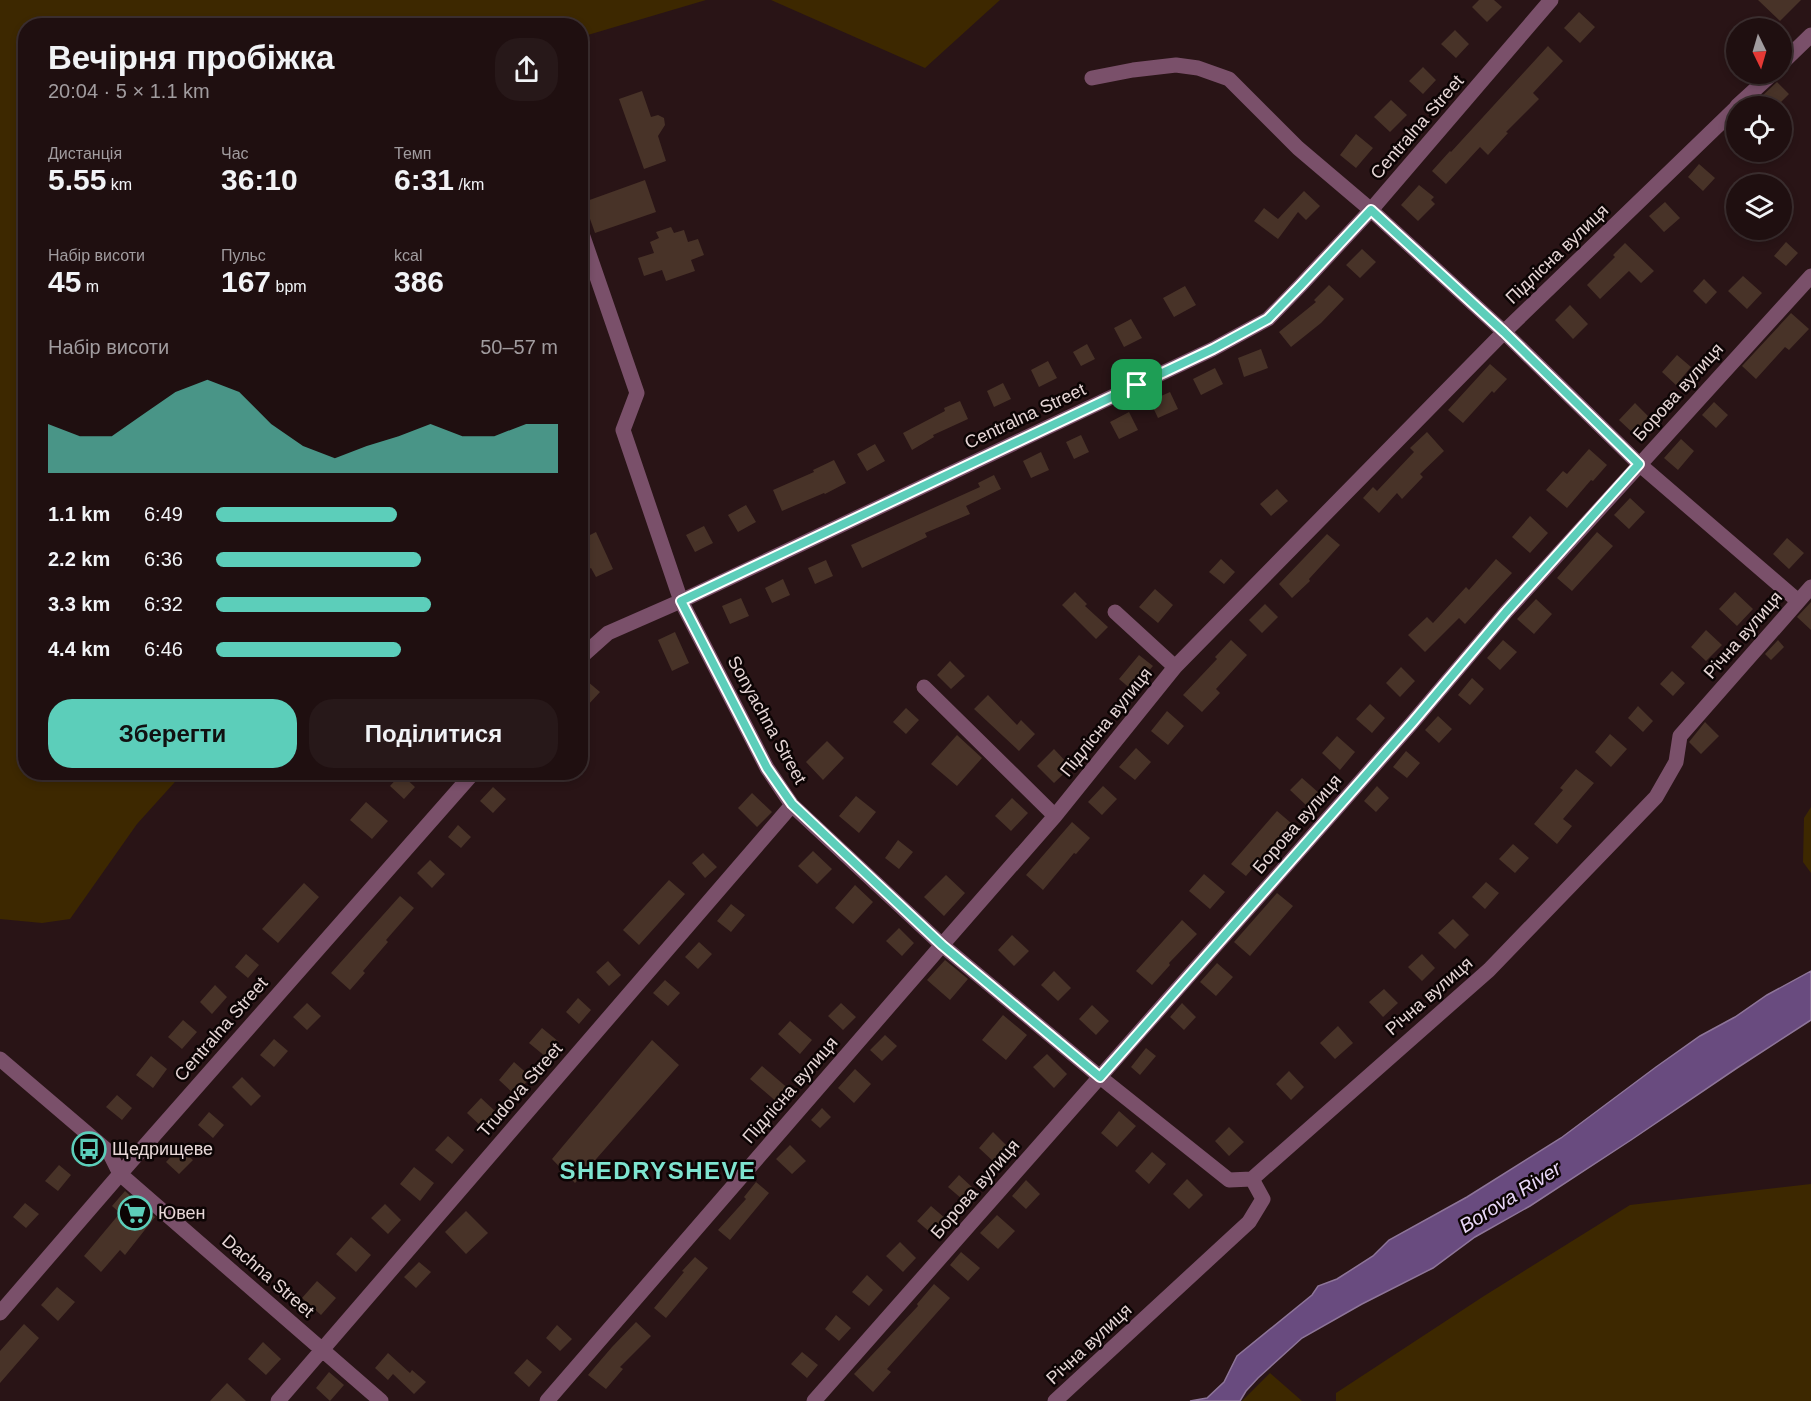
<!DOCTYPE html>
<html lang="uk">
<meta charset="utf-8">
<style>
:root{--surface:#1f0f10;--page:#271819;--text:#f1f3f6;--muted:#a19c9f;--line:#3c2f30;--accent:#5cceba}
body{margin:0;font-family:Helvetica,sans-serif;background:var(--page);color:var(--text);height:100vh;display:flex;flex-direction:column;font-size:22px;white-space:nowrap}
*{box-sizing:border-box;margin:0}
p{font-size:20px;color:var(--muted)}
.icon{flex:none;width:33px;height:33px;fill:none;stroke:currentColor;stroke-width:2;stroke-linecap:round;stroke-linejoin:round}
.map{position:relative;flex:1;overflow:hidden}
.drawer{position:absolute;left:18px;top:18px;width:570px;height:762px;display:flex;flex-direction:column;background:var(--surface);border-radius:24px;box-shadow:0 3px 9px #0003,0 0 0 2px var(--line)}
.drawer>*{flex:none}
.needle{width:39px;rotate:175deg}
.buttons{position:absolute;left:1726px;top:18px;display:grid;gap:12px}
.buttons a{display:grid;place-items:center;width:66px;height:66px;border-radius:50%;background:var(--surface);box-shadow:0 3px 9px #0003,0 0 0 2px var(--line);font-size:30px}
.pin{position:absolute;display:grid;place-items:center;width:51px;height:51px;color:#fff;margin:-26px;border-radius:12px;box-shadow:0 3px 9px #0006}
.round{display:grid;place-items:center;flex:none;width:63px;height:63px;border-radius:24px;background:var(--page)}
.head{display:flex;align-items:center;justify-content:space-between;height:102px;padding:0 30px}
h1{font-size:33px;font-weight:600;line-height:45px}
.figures{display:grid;grid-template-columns:repeat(3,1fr);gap:9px;height:102px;padding:6px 30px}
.figures div{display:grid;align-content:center}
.figures b{font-size:30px;font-weight:600}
.figures small{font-size:16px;font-weight:400}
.figures p{font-size:16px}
.chart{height:168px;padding:12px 30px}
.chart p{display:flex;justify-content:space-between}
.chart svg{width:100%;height:108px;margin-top:6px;fill:var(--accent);opacity:.7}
.action{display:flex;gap:12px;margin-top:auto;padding:12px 30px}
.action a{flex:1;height:69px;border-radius:24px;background:var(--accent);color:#111;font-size:24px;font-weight:600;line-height:69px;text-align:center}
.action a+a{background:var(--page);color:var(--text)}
ul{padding:0 30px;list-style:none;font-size:20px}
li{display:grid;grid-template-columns:96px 72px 1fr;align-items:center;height:45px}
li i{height:15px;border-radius:8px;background:var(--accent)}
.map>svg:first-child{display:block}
</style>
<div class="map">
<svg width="1811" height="1401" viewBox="0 0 1811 1401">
<rect width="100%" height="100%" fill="#291416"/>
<path fill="#3d2800" d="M0 0H706L581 37 580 26H26V772L183 773 137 824 70 919 42 923 0 919Z
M771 0H1000L925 68Z
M1811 807V873L1803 862 1804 818Z
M1811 1184V1401H1336V1393L1484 1296 1630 1205Z
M1270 1373 1302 1401H1242Z"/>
<path fill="#694b7f" stroke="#8e7599" stroke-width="1.5" d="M1811 971V1020L1737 1068 1631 1140 1530 1206 1475 1237 1433 1268 1362 1304 1302 1338 1258 1378 1246 1391 1240 1401H1190L1207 1398 1224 1382 1237 1356 1312 1295 1318 1286 1337 1279 1373 1256 1389 1240 1467 1197 1561 1138 1656 1067 1700 1036 1735 1017 1767 995Z"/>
<path fill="#483328" d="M1479 0H1494L1502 7 1487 22 1472 7Z
M1758 0H1801L1780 21Z
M1579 12 1595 27 1580 43 1564 28Z
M1455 30 1469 44 1456 58 1441 44Z
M1548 46 1563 61 1533 93 1539 99 1506 132 1508 133 1488 155 1480 147 1446 184 1432 171 1450 151 1451 152Z
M1423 67 1436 80 1423 94 1409 81Z
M1777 82 1789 94 1777 106H1773L1762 96Z
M642 91 651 117 658 115 664 118 665 125 658 136 666 161 644 169 619 99Z
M1391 100 1407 115 1390 132 1374 117Z
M1356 134 1373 148 1356 168 1340 155Z
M1699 164 1715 178 1703 191 1688 177Z
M645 180 656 212 595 233 584 202Z
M1419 185 1434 197 1431 200 1435 204 1418 221 1401 205Z
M1304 191 1320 206 1306 220 1298 212 1278 239 1254 221 1264 208 1278 219Z
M1665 202 1680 218 1664 232 1649 216Z
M671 227 674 233 684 230 688 242 698 239 704 255 691 260 695 271 666 281 662 270 644 276 638 258 654 253 650 242 659 238 656 232Z
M1786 242 1798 253 1786 266 1774 256Z
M1625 243 1654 271 1641 283 1629 271 1600 299 1587 285 1615 257 1613 255Z
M1362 249 1376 262 1360 278 1346 265Z
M1743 276 1762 293 1747 309 1728 291Z
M1704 279 1717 292 1706 304 1693 291Z
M1329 285 1344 299 1321 323 1291 347 1279 332 1316 302 1314 300Z
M1185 286 1196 305 1174 317 1163 298Z
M1570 305 1588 324 1573 339 1555 320Z
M1791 313 1809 329 1789 350 1785 347 1756 379 1742 366Z
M1131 319 1142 338 1124 347 1114 328Z
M1087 344 1095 359 1081 366 1073 352Z
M1261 349 1268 368 1244 377 1238 358Z
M1677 355 1691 367 1676 385 1662 372Z
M1048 361 1057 378 1039 387 1031 370Z
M1490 364 1507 379 1494 393 1492 391 1463 423 1448 410Z
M1215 368 1223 384 1201 395 1193 379Z
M1003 383 1011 399 994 407 987 391Z
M1170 392 1178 409 1158 418 1150 401Z
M960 401 968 419 933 435 934 437 912 450 903 433 945 411 944 408Z
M1714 402 1728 415 1716 428 1702 415Z
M1635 403 1650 418 1634 434 1619 420Z
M1129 412 1138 430 1119 439 1110 422Z
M1427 432 1444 451 1420 474 1423 477 1402 499 1397 493 1379 513 1363 498 1373 487 1377 491 1414 452 1410 448Z
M1081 435 1089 452 1074 459 1066 442Z
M1681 439 1694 451 1678 470 1664 458Z
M875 444 885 461 867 471 857 454Z
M1589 449 1607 465 1593 481 1591 480 1567 508 1546 490 1563 471 1567 474Z
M1041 452 1049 470 1031 478 1023 461Z
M834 460 846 483 825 494 824 493 782 511 773 490 814 472 813 470Z
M994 475 1001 489 966 506 970 514 925 533 927 537 862 568 851 545 980 487 978 483Z
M1277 489 1288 501 1271 516 1260 504Z
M1630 498 1645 512 1629 529 1614 515Z
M746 505 756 522 738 532 728 515Z
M1530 516 1548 533 1530 553 1512 537Z
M704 526 713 543 695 552 686 535Z
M596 532 613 569 596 577 591 568 580 574V540Z
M1597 532 1613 546 1572 591 1557 578Z
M1327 534 1340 545 1309 579 1310 581 1292 598 1279 584Z
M1787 538 1804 553 1789 569 1773 554Z
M1221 559 1235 572 1224 584 1209 572Z
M1496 559 1512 573 1465 624 1459 618 1425 652 1408 635 1427 617 1433 623 1466 587 1469 590Z
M826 560 833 576 815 584 808 568Z
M783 579 790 595 772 603 765 588Z
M1155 589 1173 605 1158 623 1139 607Z
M1075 592 1087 604 1085 606 1108 627 1096 639 1062 605Z
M1735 592 1753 609 1737 626 1719 609Z
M741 598 749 616 730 624 722 606Z
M1536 599 1552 614 1534 634 1517 619Z
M1811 602V630L1797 617Z
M1265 604 1278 617 1262 633 1249 620Z
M1706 630 1722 645 1706 661 1691 647Z
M675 632 689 663 672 671 658 640Z
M1231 640 1247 655 1216 689 1220 693 1202 712 1183 695 1217 659 1215 657Z
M1503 640 1517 652 1500 670 1487 658Z
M1778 640 1784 647 1771 660 1765 654Z
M1139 655 1153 666 1132 690 1119 679Z
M950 661 965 676 951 689 937 675Z
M1401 667 1415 681 1400 697 1386 683Z
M1672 671 1685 683 1673 696 1660 684Z
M1472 678 1484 689 1470 705 1458 695Z
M587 681 600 692 587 706 580 701V688Z
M988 695 1017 725 1021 720 1035 734 1019 751 974 709Z
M1370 704 1385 718 1372 733 1356 719Z
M1638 706 1653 721 1643 732 1628 718Z
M906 708 919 720 906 734 893 722Z
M1167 711 1184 726 1168 745 1151 731Z
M1438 716 1452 729 1439 743 1425 730Z
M1705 722 1719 736 1701 754 1689 742Z
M1610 734 1627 749 1611 767 1595 752Z
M957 735 982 758 957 786 931 764Z
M1337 736 1355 752 1340 770 1322 753Z
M827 741 844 758 823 780 806 762Z
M1136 748 1151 762 1135 780 1119 767Z
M1054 749 1071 767 1054 783 1037 766Z
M1406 751 1420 763 1407 778 1393 767Z
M1576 769 1594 783 1563 819 1572 826 1557 844 1534 824 1563 790 1560 788Z
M401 774 415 787 404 799 390 786Z
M1302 778 1319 793 1307 806 1290 790Z
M1103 786 1117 799 1102 815 1088 802Z
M1377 786 1389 798 1376 812 1364 801Z
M493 787 506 799 493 813 480 801Z
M752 793 772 812 757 827 738 808Z
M856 796 876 812 859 833 839 816Z
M1012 798 1028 813 1011 831 995 816Z
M366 802 388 821 372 839 350 820Z
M1277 811 1291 823 1246 876 1231 864Z
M1072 822 1090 838 1076 854 1074 853 1043 890 1026 875Z
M458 825 471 837 461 848 448 837Z
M898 840 913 852 899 869 885 858Z
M1513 844 1529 858 1515 873 1499 859Z
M813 851 832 869 817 884 798 866Z
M703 853 717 867 705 878 692 863Z
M430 860 445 874 432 888 417 873Z
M1204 874 1225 892 1210 909 1189 891Z
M946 875 965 893 944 916 924 897Z
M669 880 685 894 639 945 623 930Z
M1486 882 1499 893 1485 909 1472 897Z
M304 883 319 897 278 943 262 929Z
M855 885 873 902 853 924 835 908Z
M1277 893 1293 906 1250 956 1234 942Z
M400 896 414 908 386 940 388 942 363 971 365 973 350 990 331 973Z
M731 904 745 915 731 932 717 921Z
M1453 919 1469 935 1455 949 1438 933Z
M1182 920 1197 934 1169 963 1170 965 1152 985 1136 971Z
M899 928 914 943 902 956 886 941Z
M1012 935 1029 951 1014 966 998 950Z
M699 942 712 954 698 969 685 957Z
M246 954 259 965 248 978 235 967Z
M1422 954 1435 968 1422 981 1408 967Z
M945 960 968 979 950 1000 927 980Z
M608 961 621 975 609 986 596 972Z
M1217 963 1233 977 1216 996 1200 982Z
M1054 971 1071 988 1058 1001 1041 985Z
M665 980 680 993 668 1006 653 993Z
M215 985 227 997 212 1014 200 1002Z
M1384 989 1398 1003 1383 1017 1369 1002Z
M578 998 591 1010 579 1024 566 1012Z
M307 1003 321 1016 307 1030 293 1017Z
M841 1003 856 1017 843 1030 828 1016Z
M1182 1003 1196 1017 1184 1030 1170 1017Z
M1092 1005 1109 1021 1096 1035 1079 1019Z
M1003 1015 1027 1035 1006 1060 982 1040Z
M183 1020 197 1032 182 1049 168 1037Z
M790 1021 812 1040 800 1054 778 1034Z
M1338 1026 1353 1043 1335 1059 1320 1043Z
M542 1028 559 1042 546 1057 529 1043Z
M885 1035 897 1046 882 1061 870 1050Z
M274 1039 288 1051 274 1067 260 1055Z
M652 1040 679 1065 575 1183 552 1159Z
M1146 1048 1156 1056 1140 1075 1131 1067Z
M1047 1054 1067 1074 1054 1088 1033 1067Z
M151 1056 167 1069 153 1088 136 1075Z
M514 1062 531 1077 515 1095 499 1080Z
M762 1066 790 1090 778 1103 750 1079Z
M855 1069 871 1084 854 1103 838 1088Z
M1289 1071 1304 1087 1291 1100 1276 1084Z
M242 1077 261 1096 251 1106 232 1087Z
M117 1095 132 1108 122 1120 106 1107Z
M481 1098 497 1113 483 1128 467 1113Z
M822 1108 831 1117 820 1128 811 1120Z
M1119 1111 1136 1126 1117 1147 1101 1133Z
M209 1112 224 1125 213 1138 198 1125Z
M1229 1127 1244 1142 1229 1156 1215 1141Z
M993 1132 1009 1148 995 1163 979 1148Z
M448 1136 464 1150 452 1164 435 1150Z
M790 1145 806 1161 792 1174 776 1159Z
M179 1148 193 1160 179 1174 166 1162Z
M1152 1152 1166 1164 1149 1184 1135 1171Z
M59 1165 71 1175 58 1191 45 1181Z
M414 1167 434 1183 420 1201 400 1184Z
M959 1175 973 1188 962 1199 948 1187Z
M1187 1179 1203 1195 1189 1209 1173 1194Z
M1026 1180 1040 1194 1026 1209 1012 1196Z
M756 1182 769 1193 730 1240 718 1230 746 1199 744 1197Z
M125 1191 155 1217 125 1255 120 1250 101 1272 84 1256 120 1213 112 1206Z
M25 1203 39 1214 26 1228 13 1217Z
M385 1204 401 1220 388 1234 371 1218Z
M931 1206 946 1219 932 1234 917 1221Z
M466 1211 488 1233 466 1254 445 1232Z
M997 1215 1015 1231 998 1249 980 1233Z
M351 1237 371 1255 356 1272 336 1254Z
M900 1242 916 1258 903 1272 886 1256Z
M961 1252 980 1268 968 1281 950 1265Z
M695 1257 708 1268 666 1318 654 1308 684 1272 682 1271Z
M419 1262 431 1272 416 1288 404 1277Z
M867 1275 883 1290 869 1306 852 1292Z
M317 1281 336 1298 321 1315 302 1298Z
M934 1284 950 1298 887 1369 891 1372 873 1392 854 1374 918 1306 917 1304Z
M57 1287 75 1302 58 1321 41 1305Z
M836 1315 851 1328 839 1341 825 1329Z
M636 1322 651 1336 620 1367 623 1369 606 1389 588 1375 612 1347Z
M24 1324 39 1338 0 1383V1351Z
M557 1325 572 1339 560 1351 546 1338Z
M263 1342 281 1359 266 1375 248 1359Z
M802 1352 818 1365 807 1378 791 1364Z
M388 1353 410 1373 412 1370 426 1382 414 1394 393 1374 388 1380 375 1368Z
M527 1359 542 1372 529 1387 514 1373Z
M329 1372 344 1385 330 1401 316 1388Z
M227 1383 246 1401H210Z"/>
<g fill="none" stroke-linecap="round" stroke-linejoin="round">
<path stroke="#7a506a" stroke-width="15" d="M1782 63 1811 35
M1092 78 1133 70 1176 65 1198 68 1229 79 1298 148 1371 210 1504 332 1639 464 1798 601
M1737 106 1772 74
M580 228 637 393 623 430 681 601 767 768 792 805 942 945 1100 1077 1229 1180 1252 1179
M1115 612 1175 667
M580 658 608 633 681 601 1213 349 1268 319 1301 285 1371 210 1551 0
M924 687 1055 816
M0 1059 109 1152 120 1174 381 1401
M0 1313 120 1174 474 772
M278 1401 792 805
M547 1401 942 945 1055 816 1175 667 1504 332 1737 107
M814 1401 1412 723 1506 612 1811 276
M1055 1401 1249 1222 1263 1199 1252 1179 1489 970 1656 797 1676 762 1680 736 1811 587"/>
</g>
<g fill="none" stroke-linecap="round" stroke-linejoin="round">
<g stroke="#fff" stroke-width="12">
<path id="route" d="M1371 210 1504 332 1639 464 1506 612 1412 723 1100 1077 942 945 792 804 767 768 681 601 1213 349 1268 319 1301 285Z"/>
</g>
<use href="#route" stroke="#5cceba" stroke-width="8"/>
</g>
<defs>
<g id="bus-ring" transform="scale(1.725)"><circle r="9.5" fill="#0c0404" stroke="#5cceba" stroke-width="1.5"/><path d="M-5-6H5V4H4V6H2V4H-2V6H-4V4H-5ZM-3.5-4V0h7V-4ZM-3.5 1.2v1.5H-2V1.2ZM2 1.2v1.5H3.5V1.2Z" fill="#5cceba"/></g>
<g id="supermarket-ring" transform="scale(1.725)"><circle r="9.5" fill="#0c0404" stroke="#5cceba" stroke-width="1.5"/><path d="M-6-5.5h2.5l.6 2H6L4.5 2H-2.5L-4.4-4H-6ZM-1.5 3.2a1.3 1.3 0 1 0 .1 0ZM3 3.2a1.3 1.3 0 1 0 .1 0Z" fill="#5cceba"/></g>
</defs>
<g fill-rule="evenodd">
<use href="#bus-ring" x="89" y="1149"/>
<use href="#supermarket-ring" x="135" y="1213"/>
</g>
<g text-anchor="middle" stroke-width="5" stroke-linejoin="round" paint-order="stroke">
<g font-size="18" fill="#e6d6d6" stroke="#0c0404">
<text transform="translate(1417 127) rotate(-49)" y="6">Centralna Street</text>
<text transform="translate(1557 254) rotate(-44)" y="6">Підлісна вулиця</text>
<text transform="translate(1678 392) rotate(-48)" y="6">Борова вулиця</text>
<text transform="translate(1025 416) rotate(-25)" y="6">Centralna Street</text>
<text transform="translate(1743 635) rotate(-49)" y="6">Річна вулиця</text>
<text transform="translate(767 720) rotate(61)" y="6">Sonyachna Street</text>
<text transform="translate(1106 722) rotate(-51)" y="6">Підлісна вулиця</text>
<text transform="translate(1297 824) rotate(-49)" y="6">Борова вулиця</text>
<text transform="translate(1429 996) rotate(-41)" y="6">Річна вулиця</text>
<text transform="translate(221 1029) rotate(-49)" y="6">Centralna Street</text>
<text transform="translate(520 1090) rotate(-49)" y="6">Trudova Street</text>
<text transform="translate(790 1090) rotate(-49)" y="6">Підлісна вулиця</text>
<text transform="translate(975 1189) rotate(-49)" y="6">Борова вулиця</text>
<text transform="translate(268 1276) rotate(41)" y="6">Dachna Street</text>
<text transform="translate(1089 1344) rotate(-43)" y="6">Річна вулиця</text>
</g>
<g font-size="18" fill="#e6d6d6" stroke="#0c0404" text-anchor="start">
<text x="112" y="1155">Щедрищеве</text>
<text x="158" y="1219">Ювен</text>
</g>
<g font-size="20" font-style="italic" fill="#e9d8f8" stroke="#0c0404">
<text transform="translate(1510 1197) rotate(-32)" y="7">Borova River</text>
</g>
<g font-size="24" font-weight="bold" letter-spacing="1.5" fill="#7ee4d0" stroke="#0c0404">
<text x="658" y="1179">SHEDRYSHEVE</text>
</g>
</g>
</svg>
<div class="buttons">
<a><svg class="needle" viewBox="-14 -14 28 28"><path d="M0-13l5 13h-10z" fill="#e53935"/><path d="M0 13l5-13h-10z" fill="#a19c9f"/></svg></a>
<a><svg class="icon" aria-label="locate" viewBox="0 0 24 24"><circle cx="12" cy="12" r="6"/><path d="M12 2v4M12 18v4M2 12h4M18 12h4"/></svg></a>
<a><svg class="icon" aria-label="layers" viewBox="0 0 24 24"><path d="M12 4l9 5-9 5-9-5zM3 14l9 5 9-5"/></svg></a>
</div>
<div class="pin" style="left:1137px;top:385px;background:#1e9e55"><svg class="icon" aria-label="arrive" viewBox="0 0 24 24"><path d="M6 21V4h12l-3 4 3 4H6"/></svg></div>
<section class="drawer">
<div class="head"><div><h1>Вечірня пробіжка</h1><p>20:04 · 5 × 1.1 km</p></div><a class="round"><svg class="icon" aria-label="share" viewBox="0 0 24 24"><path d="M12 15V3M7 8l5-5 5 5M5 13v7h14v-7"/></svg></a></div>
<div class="figures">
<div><p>Дистанція</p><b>5.55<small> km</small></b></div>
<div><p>Час</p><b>36:10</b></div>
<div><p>Темп</p><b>6:31<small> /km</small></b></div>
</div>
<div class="figures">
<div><p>Набір висоти</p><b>45<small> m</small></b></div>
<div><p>Пульс</p><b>167<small> bpm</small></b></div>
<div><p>kcal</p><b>386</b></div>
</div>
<div class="chart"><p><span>Набір висоти</span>50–57 m</p>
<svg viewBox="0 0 160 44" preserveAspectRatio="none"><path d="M0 44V24L10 29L20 29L30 20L40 11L50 6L60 11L70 24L80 33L90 38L100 33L110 29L120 24L130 29L140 29L150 24L160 24V44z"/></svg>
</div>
<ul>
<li><b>1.1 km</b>6:49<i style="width:53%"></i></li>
<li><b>2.2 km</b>6:36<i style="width:60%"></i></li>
<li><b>3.3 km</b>6:32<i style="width:63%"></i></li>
<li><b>4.4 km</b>6:46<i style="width:54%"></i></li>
</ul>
<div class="action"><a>Зберегти</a><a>Поділитися</a></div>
</section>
</div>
